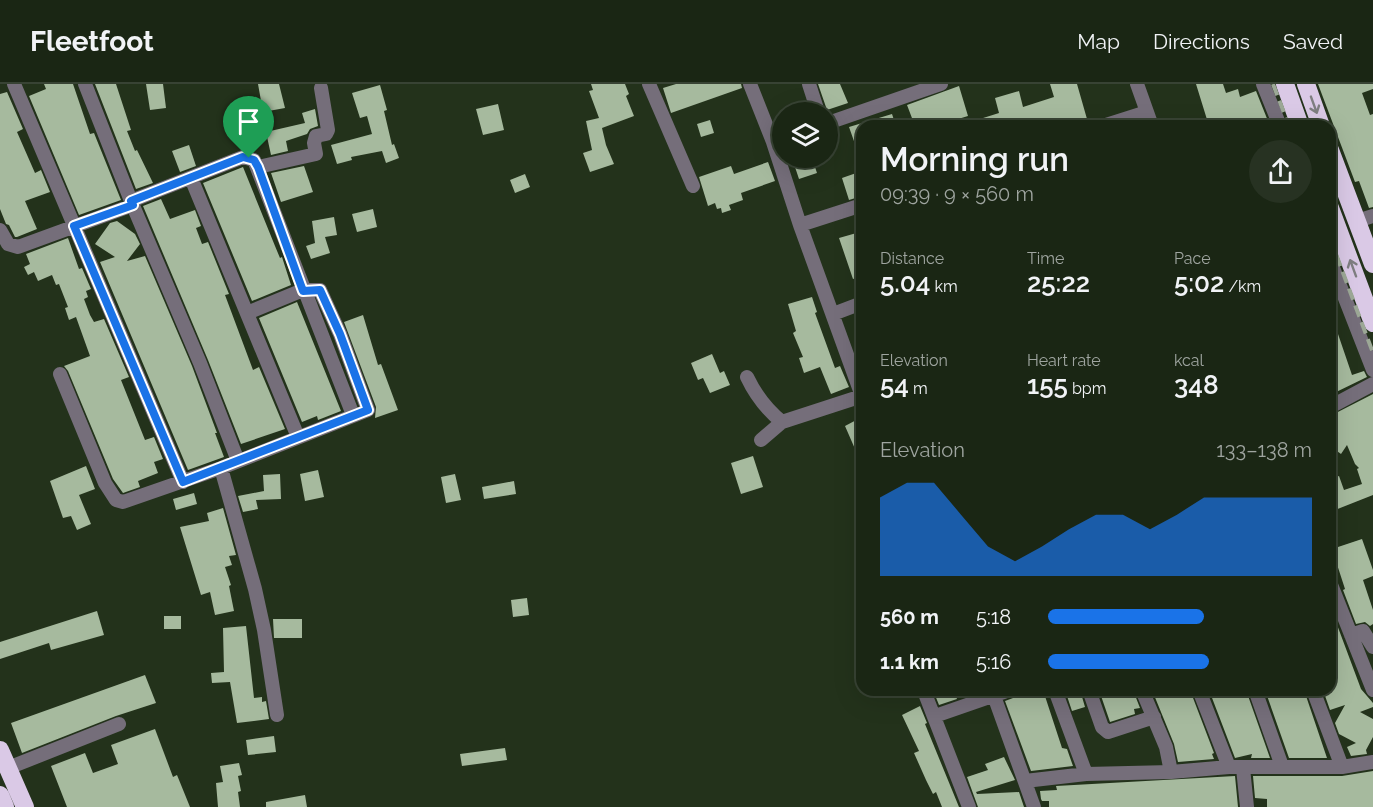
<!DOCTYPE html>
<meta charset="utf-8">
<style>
:root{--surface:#1a2614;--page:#273222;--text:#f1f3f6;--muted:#9fa5a0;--line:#384334;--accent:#1a73e8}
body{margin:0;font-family:Raleway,sans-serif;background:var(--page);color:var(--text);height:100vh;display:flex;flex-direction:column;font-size:22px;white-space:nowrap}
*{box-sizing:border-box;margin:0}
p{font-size:20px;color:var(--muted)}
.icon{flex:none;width:33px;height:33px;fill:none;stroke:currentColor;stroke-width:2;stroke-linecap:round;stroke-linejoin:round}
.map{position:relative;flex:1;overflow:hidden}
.details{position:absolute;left:856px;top:36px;width:480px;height:576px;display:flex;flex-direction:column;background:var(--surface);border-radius:18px;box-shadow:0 6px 24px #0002,0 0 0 2px var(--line)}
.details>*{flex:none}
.buttons{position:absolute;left:772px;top:18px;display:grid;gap:12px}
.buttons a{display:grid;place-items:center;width:66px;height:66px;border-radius:50%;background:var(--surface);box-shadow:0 6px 24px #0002,0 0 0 2px var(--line);font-size:30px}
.pin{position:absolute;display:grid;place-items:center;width:51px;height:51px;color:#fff;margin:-62px -26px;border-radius:50% 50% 50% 0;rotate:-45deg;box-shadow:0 0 6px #0007}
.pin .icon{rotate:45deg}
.round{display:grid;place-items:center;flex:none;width:63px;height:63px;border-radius:32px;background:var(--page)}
.summary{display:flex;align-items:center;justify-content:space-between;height:102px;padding:0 24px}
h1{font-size:33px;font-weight:600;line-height:45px}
.metrics{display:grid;grid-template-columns:repeat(3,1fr);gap:9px;height:102px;padding:6px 24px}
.metrics div{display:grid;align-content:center}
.metrics b{font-size:26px;font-weight:600}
.metrics small{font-size:16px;font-weight:400}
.metrics p{font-size:16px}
.chart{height:168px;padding:12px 24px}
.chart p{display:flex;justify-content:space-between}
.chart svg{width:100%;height:108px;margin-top:6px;fill:var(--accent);opacity:.7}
ul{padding:0 24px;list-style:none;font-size:20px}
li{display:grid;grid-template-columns:96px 72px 1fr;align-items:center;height:45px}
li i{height:15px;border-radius:8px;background:var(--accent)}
header{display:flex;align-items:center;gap:36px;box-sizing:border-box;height:84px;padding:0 30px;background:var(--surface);border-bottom:2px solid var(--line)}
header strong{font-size:28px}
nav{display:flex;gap:33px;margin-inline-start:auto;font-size:21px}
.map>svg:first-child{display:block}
</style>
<header>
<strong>Fleetfoot</strong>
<nav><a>Map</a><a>Directions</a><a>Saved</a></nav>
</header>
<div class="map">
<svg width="1373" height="723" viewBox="0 0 1373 723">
<rect width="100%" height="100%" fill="#23321b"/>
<path fill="#a6ba9e" d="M44 0H73L90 50 94 49 121 116 79 131 29 12 46 5Z
M95 0H116L131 46 127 47 135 67 137 66 153 99 136 105Z
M146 0H163L166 24 150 26Z
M258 0H279L285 24 263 28Z
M591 0H625L629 10 626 12 634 32 602 44 606 61 614 80 590 88 583 69 592 66 586 37 599 34 589 7 593 6Z
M676 0H741L742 4 671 29 663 4Z
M818 0H840L848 19 827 26Z
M1050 0H1077L1089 42H964V40L999 29 995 14 1019 7 1023 23 1054 13Z
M1196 0H1223L1226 9 1238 5 1240 13 1256 7 1270 42H1209Z
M1318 0H1373V5L1362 9 1370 31 1373 30V123L1369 124 1359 97 1355 98Z
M380 1 387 26 384 27 392 61 394 60 399 74 386 79 382 67 351 73 352 76 337 80 331 61 372 50 367 32 360 34 352 9Z
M959 2 968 32 945 39 946 42H915L907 21Z
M7 8 23 45 17 48 35 89 41 86 50 108 25 117 37 145 17 153H15L9 141 6 140 0 125V10Z
M498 20 504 46 483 51 476 25Z
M315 25 318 42 310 45 307 50 286 57 288 67 271 71 266 48 305 39 302 29Z
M892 30 896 42H862L861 77 849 43Z
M710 36 714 49 701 53 697 40Z
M189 61 196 82 180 88 172 67Z
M792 74H812L817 89 799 95Z
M768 78 775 97 741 109 743 116 729 121 731 126 722 129 721 124 717 125 715 119 708 122 699 93 731 82 734 90Z
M304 82 313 108 281 118 271 89Z
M243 83 275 162 280 174 282 173 291 201 252 217 203 99Z
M862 87V112L849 116 842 94Z
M525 90 530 103 515 109 510 96Z
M161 115 170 135 195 126 201 142 196 144 202 160 208 158 229 210 225 211 253 286 259 283 285 345 241 360 208 276 143 122Z
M373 125 377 143 357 148 352 130Z
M862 130V192L853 195 839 154 860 148 855 133Z
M334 133 337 151 325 153 330 169 311 175 306 162 315 159 312 137Z
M117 137 135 150 140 160 127 177 145 172 192 282 217 349H215L224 373 188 386 100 178 115 173 95 160 110 139Z
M68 154 79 185 82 184 91 205 86 207 88 213 84 215 90 231 94 238 104 235 129 293 121 296 145 356 154 353 163 375 154 378 158 389 138 397 140 403 123 409 113 395 68 287 64 282 90 272 76 233 69 236 65 224 68 223 59 200 56 201 52 191 38 197 34 188 28 191 24 183 30 180 26 170Z
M812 213 817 228 815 229 835 284 840 282 849 303 831 310 820 283 804 289 799 274 803 273 793 249 796 247 788 220Z
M297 218 341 327 318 336 317 332 302 338 259 234Z
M363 231 378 281 381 280 398 326 375 334 376 323 344 238Z
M1338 250 1352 291 1364 287 1367 293 1330 311V253Z
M712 270 720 289 724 287 730 301 710 309 703 294 698 296 691 279Z
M1373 310V411L1330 428V395L1339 392 1344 406 1362 400 1357 385 1359 384 1355 380 1347 361 1341 370 1330 362 1333 356 1330 351V332Z
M862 333V381L845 342Z
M753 372 763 403 741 410 731 379Z
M86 382 95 405 79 411 91 440 77 446 71 432 63 434 50 397Z
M318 386 324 413 305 417 300 390Z
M280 390 281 415 256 416 258 425 243 428 238 412 264 407 263 391Z
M455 390 461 416 446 419 441 393Z
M514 397 516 410 484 415 482 403Z
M194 409 197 420 176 426 173 415Z
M223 424 236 471 229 472 232 481 225 483 231 501 229 502 234 527 215 531 210 508 201 511 180 443 209 437 207 429Z
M1362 455 1373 486V492L1363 496 1373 526V540L1370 542 1365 538 1356 540 1343 506 1345 505 1332 465Z
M527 514 529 531 513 533 511 516Z
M97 527 104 551 51 566 49 559 0 575V558Z
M1333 530 1361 605 1373 619V623L1360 628 1373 635V653L1366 666 1367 670 1351 672 1347 663 1356 659 1339 650 1335 639 1345 621 1330 626 1323 606H1330V532Z
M164 532H181V545H164Z
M273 535H302V554H274Z
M246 542 254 614 262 613V618L266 617 269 635 237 639 230 598 212 599 211 589 224 588 223 544Z
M145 591 156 619 116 632 22 669 11 639Z
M933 606H953L957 615 939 621Z
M1023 606H1043L1062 664 1067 665 1073 682 1031 687 1005 617 1013 614Z
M1065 606H1080L1085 623 1072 627Z
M1099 606H1133L1140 624 1134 625 1135 630 1110 638Z
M1152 606H1190L1214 669 1212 670 1214 675 1178 678 1174 660Z
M1209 606H1246L1270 674H1251L1252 670 1235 674Z
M1265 606H1304L1327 674H1289Z
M920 622 927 639 925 640 959 723H942L936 708 933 710 926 696 914 669 919 667 902 631Z
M155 645 173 693 177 691 190 723H67L51 682 85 669 93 689 118 680 111 661Z
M274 652 276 668 248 671 246 656Z
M505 664 507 676 462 682 460 670Z
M1004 673 1015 696 976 708 977 710 1019 708 1024 723H978L967 693 988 686 985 680Z
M239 679 242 691 238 692 241 707 238 708 240 723H218L216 699 223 698 220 682Z
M1373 687V723H1267V715L1255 714 1253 692H1342Z
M1235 692 1238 723H1049V717H1042L1041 715 1040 707 1057 706 1056 702Z
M305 711 307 723H266V718Z"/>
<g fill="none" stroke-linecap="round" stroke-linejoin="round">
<path stroke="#756e7a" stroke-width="14" d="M14 0 183 398
M85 0 131 117 200 279 238 377
M649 0 693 102
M750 0 773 58 800 141 862 312
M809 0 818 28
M1137 0 1152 42
M1263 0 1280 42
M828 39 941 0
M1103 42 1147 28
M258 83 316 70 314 59 316 52 326 50 328 46 321 4
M191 94 298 353
M131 117 243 73 254 76 353 331
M1357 137 1373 132
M800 141 862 121
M0 146 8 160 18 163 133 121
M1330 176 1373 286
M833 230 862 219
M60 290 105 399 116 416 123 418 221 384 368 326 340 250 320 206H303L247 229
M747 293C756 312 766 325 782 338
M1330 323 1373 300
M761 356 782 338 862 312
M221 384 255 505 264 546 277 631
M1330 498 1373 606
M1351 551 1363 547 1373 563
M1055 606 1086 690
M1089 606 1102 643 1108 648 1154 633
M1142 606 1166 663 1171 688
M1199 606 1229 683
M1255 606 1282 682
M1313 606 1342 683
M924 607 969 723
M994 612 1034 723
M935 632 1010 606
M8 684 119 640
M1243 684 1247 723
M1025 697 1086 690 1171 688 1229 683H1342L1373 678"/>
<path stroke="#dac9e6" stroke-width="18" d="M1285 0 1300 42
M1306 0 1321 42
M1330 66 1373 180
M1330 124 1373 239
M0 666 25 723
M0 711 5 723"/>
<path stroke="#9ca896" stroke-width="4" stroke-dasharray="12 6" stroke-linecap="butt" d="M1273 0 1289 42
M1330 154 1373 269"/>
</g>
<defs><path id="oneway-shaft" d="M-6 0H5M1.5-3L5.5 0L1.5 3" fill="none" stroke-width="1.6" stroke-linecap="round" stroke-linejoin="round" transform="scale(1.5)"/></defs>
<g stroke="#7e7e80">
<use href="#oneway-shaft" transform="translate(1314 21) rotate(70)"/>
<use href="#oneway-shaft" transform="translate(1353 184) rotate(-110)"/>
</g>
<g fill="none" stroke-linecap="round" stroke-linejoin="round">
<g stroke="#fff" stroke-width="12">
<path id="route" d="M243 73 254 76 258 83 303 207 320 206 340 250 368 326 183 398 74 142 133 121 131 117Z"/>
</g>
<use href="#route" stroke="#1a73e8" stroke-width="8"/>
</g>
</svg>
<div class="buttons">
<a><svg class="icon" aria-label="layers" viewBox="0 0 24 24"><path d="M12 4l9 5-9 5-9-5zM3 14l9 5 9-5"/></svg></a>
</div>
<div class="pin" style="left:249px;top:74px;background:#1e9e55"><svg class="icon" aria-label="arrive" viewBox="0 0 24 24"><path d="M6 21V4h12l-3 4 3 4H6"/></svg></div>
<section class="details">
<div class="summary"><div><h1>Morning run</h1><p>09:39 · 9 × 560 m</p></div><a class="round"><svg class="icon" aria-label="share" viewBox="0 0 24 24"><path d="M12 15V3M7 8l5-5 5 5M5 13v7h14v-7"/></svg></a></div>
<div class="metrics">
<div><p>Distance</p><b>5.04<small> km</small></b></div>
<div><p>Time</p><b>25:22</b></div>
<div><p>Pace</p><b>5:02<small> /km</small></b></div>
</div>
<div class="metrics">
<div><p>Elevation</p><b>54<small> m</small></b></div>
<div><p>Heart rate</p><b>155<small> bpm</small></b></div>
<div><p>kcal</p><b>348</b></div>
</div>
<div class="chart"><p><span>Elevation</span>133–138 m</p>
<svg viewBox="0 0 160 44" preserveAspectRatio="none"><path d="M0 44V12L10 6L20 6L30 19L40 32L50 38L60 32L70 25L80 19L90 19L100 25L110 19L120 12L130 12L140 12L150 12L160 12V44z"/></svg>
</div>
<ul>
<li><b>560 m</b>5:18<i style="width:59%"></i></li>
<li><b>1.1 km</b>5:16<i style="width:61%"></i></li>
</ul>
</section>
</div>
